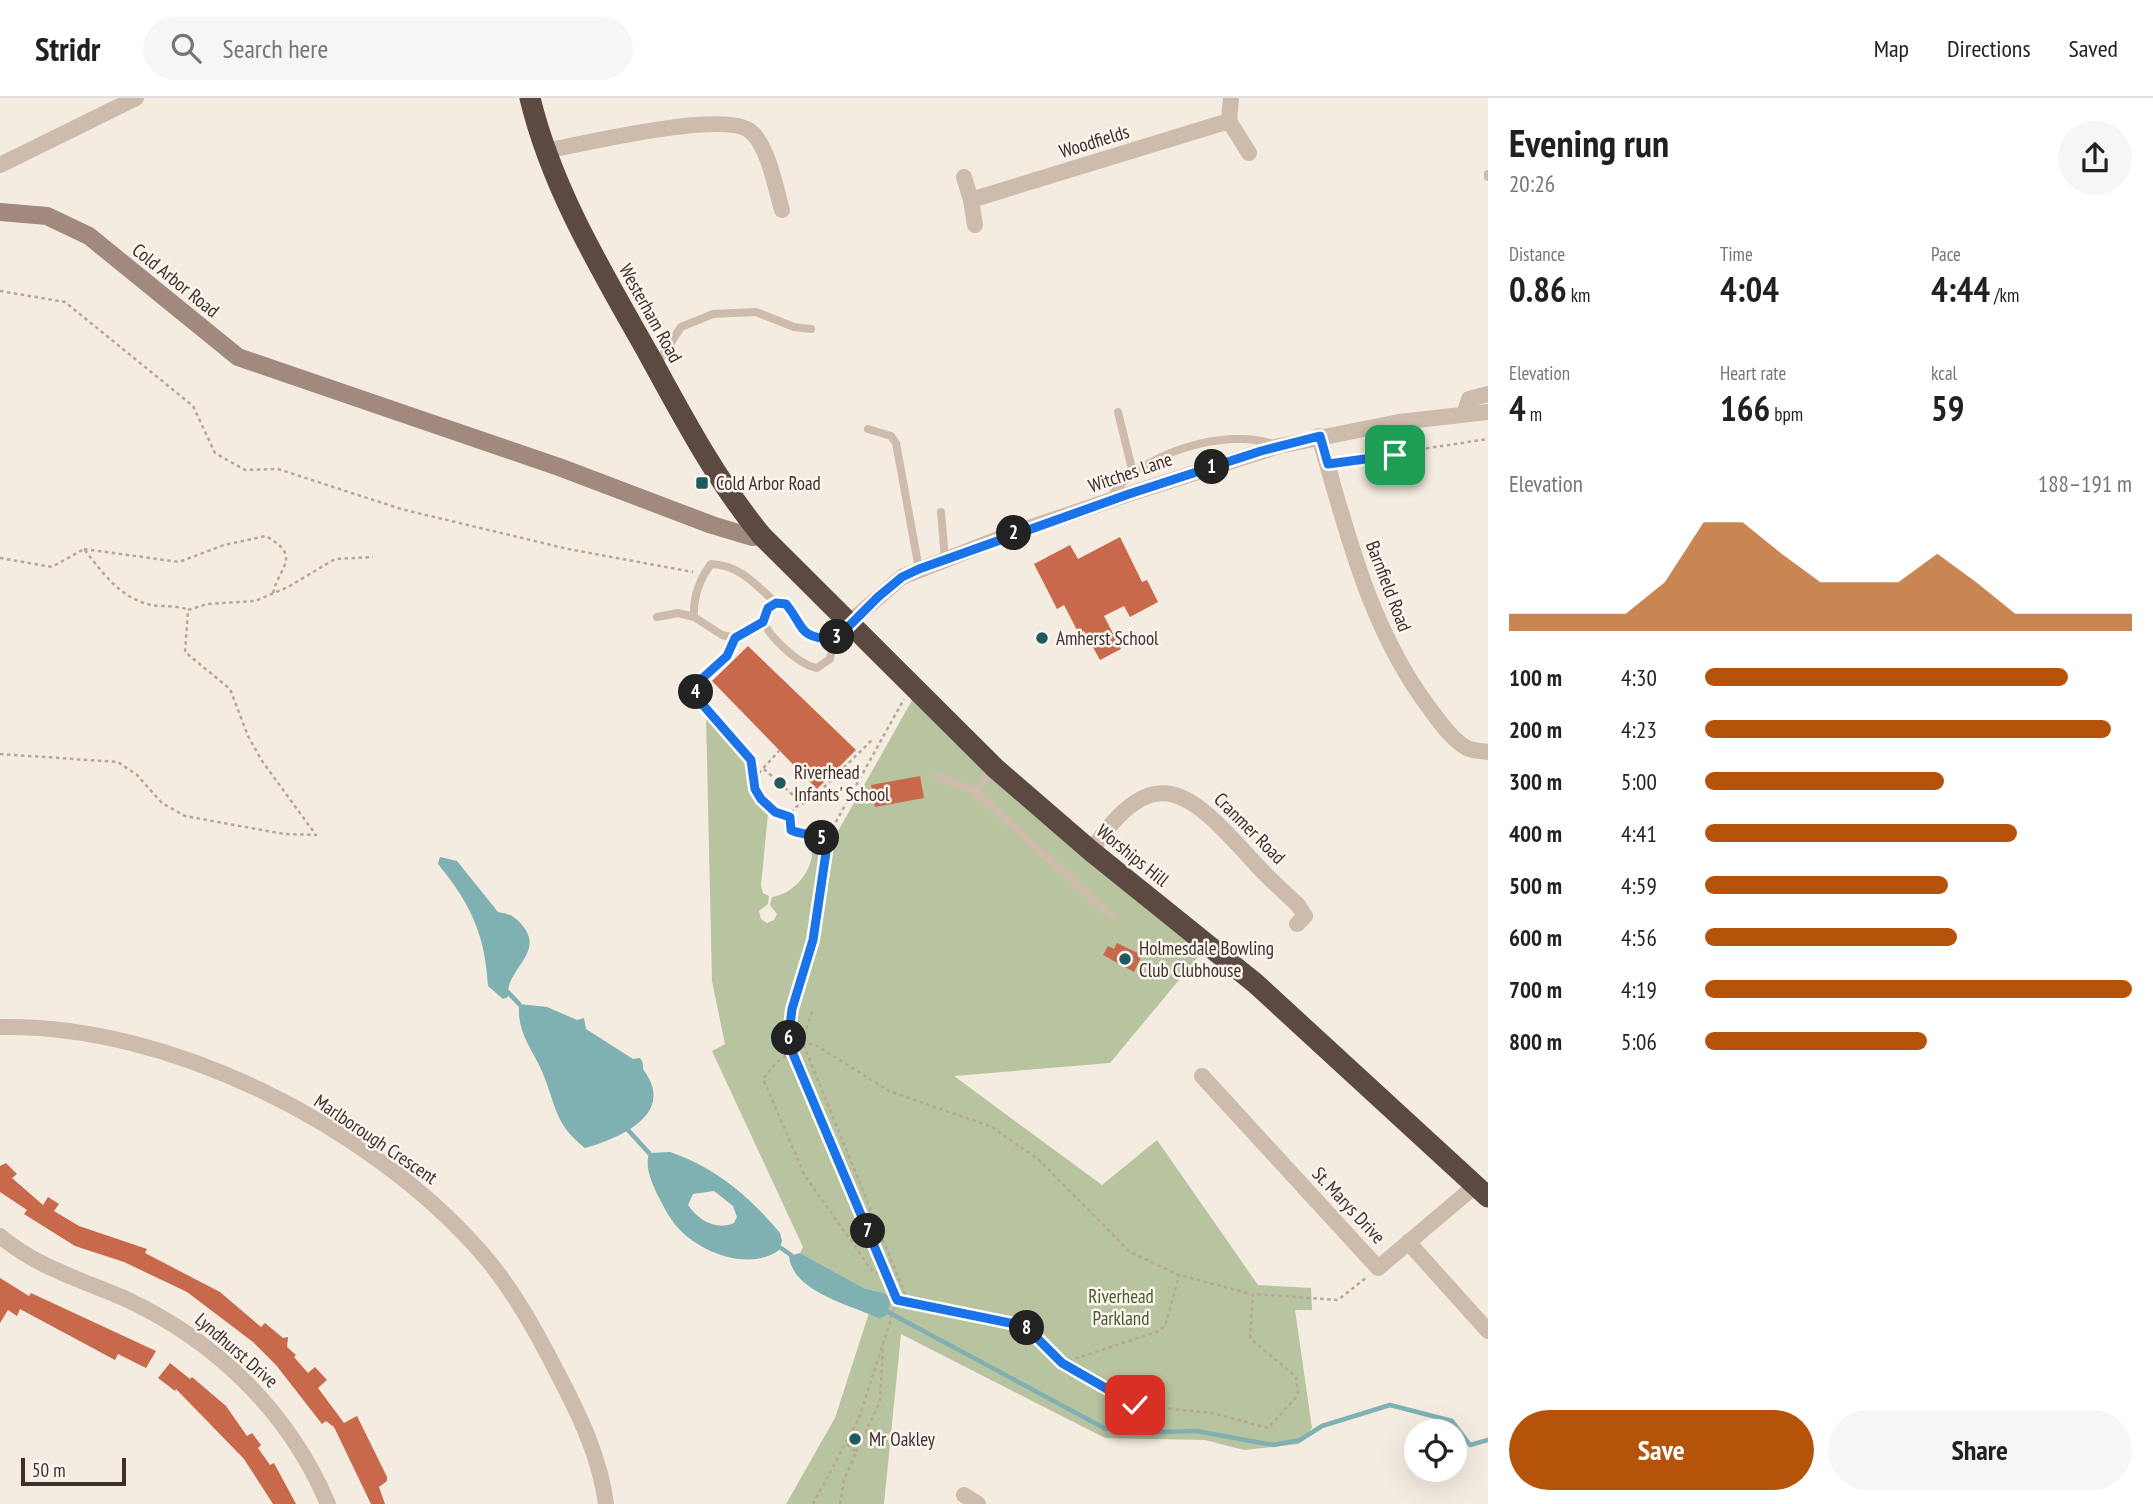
<!DOCTYPE html>
<meta charset="utf-8">
<style>
:root{--surface:#fff;--page:#f6f6f6;--text:#202124;--muted:#757577;--line:#e0e0e0;--accent:#b45309}
body{margin:0;font-family:"PT Sans Narrow",sans-serif;background:var(--page);color:var(--text);height:100vh;display:flex;flex-direction:column;font-size:26px;white-space:nowrap}
*{box-sizing:border-box;margin:0}
p{font-size:23px;color:var(--muted)}
.icon{flex:none;width:38px;height:38px;fill:none;stroke:currentColor;stroke-width:2;stroke-linecap:round;stroke-linejoin:round}
.map{position:relative;flex:1;overflow:hidden}
.drawer{display:flex;flex-direction:column;background:var(--surface);width:665px}
.drawer>*{flex:none}
.controls{position:absolute;left:1404px;top:1321px;display:grid;gap:14px}
.controls a{display:grid;place-items:center;width:63px;height:63px;border-radius:50%;background:var(--surface);box-shadow:0 7px 28px #0002;font-size:35px}
.scale{position:absolute;left:21px;bottom:18px;width:105px;box-sizing:border-box;padding-left:7px;border:4px solid #3b302b;border-top:0;font-size:19px;line-height:24px;white-space:nowrap;color:#3b302b;-webkit-text-stroke:5px #fbf5ee;paint-order:stroke}
.pin{position:absolute;display:grid;place-items:center;width:60px;height:60px;color:#fff;margin:-30px;border-radius:14px;box-shadow:0 4px 10px #0006}
.km{position:absolute;width:35px;height:35px;margin:-18px;border-radius:50%;background:#222;color:#fff;font-size:19px;line-height:35px;text-align:center}
.round{display:grid;place-items:center;flex:none;width:74px;height:74px;border-radius:37px;background:var(--page)}
.head{display:flex;align-items:center;justify-content:space-between;height:119px;padding:0 21px}
h1{font-size:38px;font-weight:800;line-height:52px}
.figures{display:grid;grid-template-columns:repeat(3,1fr);gap:10px;height:119px;padding:7px 21px}
.figures div{display:grid;align-content:center}
.figures b{font-size:35px;font-weight:800}
.figures small{font-size:19px;font-weight:400}
.figures p{font-size:19px}
.chart{height:196px;padding:14px 21px}
.chart p{display:flex;justify-content:space-between}
.chart svg{width:100%;height:126px;margin-top:7px;fill:var(--accent);opacity:.7}
.primary-button{display:flex;gap:14px;margin-top:auto;padding:14px 21px}
.primary-button a{flex:1;height:80px;border-radius:42px;background:var(--accent);color:#fff;font-size:28px;font-weight:800;line-height:80px;text-align:center}
.primary-button a+a{background:var(--page);color:var(--text)}
ul{padding:0 21px;list-style:none;font-size:23px}
li{display:grid;grid-template-columns:112px 84px 1fr;align-items:center;height:52px}
li i{height:18px;border-radius:9px;background:var(--accent)}
header{display:flex;align-items:center;gap:42px;box-sizing:border-box;height:98px;padding:0 35px;background:var(--surface);border-bottom:2px solid var(--line)}
header strong{font-size:33px}
nav{display:flex;gap:38px;margin-inline-start:auto;font-size:24px}
.search{width:490px;height:63px;background:var(--page);display:flex;align-items:center;gap:18px;box-sizing:border-box;padding:0 24px;border-radius:38px;color:var(--muted);font-size:26px}
main{display:flex;flex:1;min-height:0}
.map>svg:first-child{display:block}
</style>
<header>
<strong>Stridr</strong>
<div class="search"><svg class="icon" aria-label="search" viewBox="0 0 24 24"><circle cx="10" cy="10" r="6"/><path d="M15 15l6 6"/></svg>Search here</div>
<nav><a>Map</a><a>Directions</a><a>Saved</a></nav>
</header>
<main>
<div class="map">
<svg width="1488" height="1406" viewBox="0 0 1488 1406">
<rect width="100%" height="100%" fill="#f4ebe1"/>
<path fill="#b8c4a0" d="M919 590 1209 846 1110 965 954 978 1102 1087 1157 1042 1258 1187 1311 1190 1312 1212H1295L1312 1330 1299 1346 1244 1352 1205 1342 1105 1340 901 1236 884 1406H786L835 1320 869 1215 880 1221 887 1217 891 1203 887 1196 864 1190 800 1155 803 1149 712 953 725 946 712 883 706 617 746 661 750 688 768 715 761 788 763 795 769 798 768 806 759 813 761 821 767 825 774 822 777 816 770 807 772 799C793 796 811 775 812 755L802 739 825 745 804 855 816 851 833 742Z"/>
<path fill="#7fb0b2" fill-rule="evenodd" d="M440 759 457 763 498 814C510 816 514 818 522 827 546 855 505 871 508 899L503 901 488 888C485 837 471 806 438 766Z
M519 906 547 909 577 922 584 920 586 931 633 961 640 960C645 966 641 969 645 974 675 1017 619 1040 585 1050 553 1025 556 1005 541 971 530 948 517 933 519 906Z
M670 1054C715 1069 750 1099 780 1135L782 1143 779 1152C751 1173 703 1156 680 1132 670 1122 664 1109 657 1096 651 1082 645 1070 649 1055ZM714 1093 733 1108 737 1119 734 1125C716 1133 698 1122 688 1107L693 1096Z
M800 1155 864 1190 887 1196 891 1203 887 1217 880 1221C850 1206 793 1195 789 1158Z"/>
<g fill="none" stroke-linecap="round" stroke-linejoin="round">
<path stroke="#7fb0b2" stroke-width="4.5" d="M507 893 519 906
M628 1032 649 1055
M781 1150 791 1157
M888 1214 1104 1330 1130 1335 1196 1333 1273 1347 1300 1342 1322 1328 1390 1307 1452 1323 1470 1347 1488 1342"/>
</g>
<path fill="#c8694b" d="M1120 439 1142 484 1147 482 1158 504 1130 519 1124 508 1104 518 1121 551 1100 562 1084 533 1079 536 1064 507 1057 511 1034 466 1070 447 1078 461Z
M748 548 856 652 817 691 712 583Z
M920 678 924 700 875 709 871 687Z
M1117 845 1142 857 1134 874 1103 857 1108 848 1114 851Z
M6 1065 17 1076 12 1080 43 1107 48 1099 59 1106 54 1113 79 1128 147 1151 145 1155 220 1194 261 1229 265 1225 283 1240 288 1239 287 1249 296 1257 294 1259 308 1275 315 1269 327 1282 318 1290 344 1325 357 1318 387 1379V1383L379 1389 385 1406H371L334 1329 326 1323 322 1326 276 1267 253 1244 187 1194 124 1164 75 1148 24 1116 27 1112 0 1094V1068Z
M0 1180 29 1198 31 1195 156 1253 146 1270 118 1256 115 1262 20 1211 17 1218 8 1212 0 1225Z
M170 1265 190 1281 192 1279 226 1308 247 1338 252 1335 261 1347 258 1350 270 1367 274 1365 296 1406H273L244 1361 176 1291 175 1293 158 1280Z"/>
<g fill="none" stroke-linecap="round" stroke-linejoin="round">
<path stroke="#b9a596" stroke-width="2.5" stroke-dasharray="3.5 3.5" stroke-linecap="butt" d="M0 193 65 204 193 308 215 355 245 372 278 371 401 411 568 451 693 474
M1343 363 1488 341
M84 451 179 464 224 447 266 438C302 459 280 467 273 495
M0 460 52 469 84 451C102 474 120 500 151 507 162 509 179 507 188 512
M721 564 700 582 695 592C708 625 749 643 755 679
M780 652 755 679C754 702 769 713 789 718
M0 656 118 664 137 677 162 705 185 718 284 736 316 737 262 663 248 638 230 591 185 554 188 512 207 506 255 503 288 489 335 461 373 459
M764 671 794 698 798 706
M828 741 791 732 789 721 794 710 813 700 873 641
M812 914 802 943 908 1203
M788 944 814 946 889 993 992 1029 1038 1061 1130 1154 1179 1177 1251 1196
M792 954 777 964 763 981 805 1078 873 1174 886 1176
M897 1202 1025 1228 1062 1265 1135 1307 1212 1315 1268 1330 1298 1297 1296 1279 1250 1240 1253 1196 1338 1202 1367 1179
M1062 1265 1159 1233 1165 1228 1179 1178
M856 1354 880 1304 883 1247
M813 1406 859 1320 897 1202 788 944 792 911 813 842 828 738 904 601
M840 1406 844 1382 856 1354 845 1345"/>
<path stroke="#cdbbac" stroke-width="8" d="M1488 76V79
M657 266 681 229 713 216 756 214 794 229 811 231
M1118 314 1133 375
M868 331 891 338 896 345 919 471
M1109 401C1137 356 1226 328 1276 347
M941 414 945 461
M657 519 678 515 694 519
M763 524 735 540 722 537 694 519C693 499 699 482 711 466 740 467 756 487 776 505
M834 542C797 539 806 531 786 506 773 504 768 508 762 519 766 537 799 567 817 570L830 561 834 542 848 527
M727 557 735 540
M937 678 975 693 1112 819
M975 693 993 672"/>
<path stroke="#cdbbac" stroke-width="16" d="M1229 23 1249 55
M545 53C583 46 722 12 750 33 768 46 776 92 782 112
M0 67 136 0
M964 79 971 102
M975 127 971 102 1229 23 1231 0
M1464 316 1469 301 1488 296
M1319 338C1347 434 1369 530 1430 611 1440 624 1452 642 1467 650 1473 653 1482 653 1488 654
M850 524 902 479 1008 437 1129 396 1279 348 1399 324 1488 314
M1091 753C1155 658 1190 694 1252 762 1266 778 1282 792 1298 807L1305 818 1297 826
M0 929C168 925 370 1028 480 1153 512 1189 537 1235 559 1278 580 1318 600 1360 606 1406
M1202 978 1378 1170 1475 1088
M0 1138C38 1170 83 1182 128 1202 217 1244 289 1314 328 1406
M1408 1144 1488 1233
M964 1397 978 1406"/>
<path stroke="#a18a7d" stroke-width="18" d="M0 114 47 118 89 138 238 259 559 369 712 427 752 439 762 438"/>
<path stroke="#5c4a42" stroke-width="21" d="M530 0C552 92 603 175 649 257 683 319 716 382 762 438L995 670 1091 753 1255 885 1488 1099"/>
</g>
<g fill="none" stroke-linecap="round" stroke-linejoin="round">
<g stroke="#fff" stroke-width="14">
<path id="route" d="M1135 1307 1062 1265 1025 1228 897 1202 788 944 792 911 813 842 828 741 796 734 791 732 790 719 775 714 761 701 755 691 751 662 703 607 695 587 727 558 735 540 763 524 768 510 776 505 786 506C806 531 797 539 835 542L878 499 902 479 919 471 1129 396 1261 353 1320 338 1328 366 1395 357"/>
</g>
<use href="#route" stroke="#1a73e8" stroke-width="9"/>
</g>
<g fill="#1f5a5e" stroke="#fbf5ee" stroke-width="2.5">
<rect x="695" y="378" width="14" height="14" rx="3.5"/>
<circle cx="1042" cy="540" r="7"/>
<circle cx="780" cy="685" r="7"/>
<circle cx="1125" cy="861" r="7"/>
<circle cx="855" cy="1341" r="7"/>
</g>
<g text-anchor="middle" stroke-width="5" stroke-linejoin="round" paint-order="stroke">
<g font-size="19" fill="#3b302b" stroke="#fbf5ee">
<text transform="translate(1094 43) rotate(-17)" y="7">Woodfields</text>
<text transform="translate(176 182) rotate(39)" y="7">Cold Arbor Road</text>
<text transform="translate(651 215) rotate(61)" y="7">Westerham Road</text>
<text transform="translate(1130 374) rotate(-19)" y="7">Witches Lane</text>
<text transform="translate(1389 488) rotate(69)" y="7">Barnfield Road</text>
<text transform="translate(1250 730) rotate(45)" y="7">Cranmer Road</text>
<text transform="translate(1133 757) rotate(39)" y="7">Worships Hill</text>
<text transform="translate(376 1041) rotate(34)" y="7">Marlborough Crescent</text>
<text transform="translate(1349 1107) rotate(47)" y="7">St. Marys Drive</text>
<text transform="translate(237 1252) rotate(41)" y="7">Lyndhurst Drive</text>
</g>
<g font-size="19" fill="#3b302b" stroke="#fbf5ee" text-anchor="start">
<text x="716" y="392">Cold Arbor Road</text>
<text x="1056" y="547">Amherst School</text>
<text x="794" y="681">Riverhead<tspan x="794" dy="22">Infants' School</tspan></text>
<text x="1139" y="857">Holmesdale Bowling<tspan x="1139" dy="22">Club Clubhouse</tspan></text>
<text x="869" y="1348">Mr Oakley</text>
</g>
<g font-size="19" fill="#4a5a2e" stroke="#fbf5ee">
<text x="1121" y="1205">Riverhead<tspan x="1121" dy="22">Parkland</tspan></text>
</g>
</g>
</svg>
<div class="controls">
<a><svg class="icon" aria-label="locate" viewBox="0 0 24 24"><circle cx="12" cy="12" r="6"/><path d="M12 2v4M12 18v4M2 12h4M18 12h4"/></svg></a>
</div>
<div class="scale">50 m</div>
<div class="pin" style="left:1395px;top:357px;background:#1e9e55"><svg class="icon" aria-label="arrive" viewBox="0 0 24 24"><path d="M6 21V4h12l-3 4 3 4H6"/></svg></div>
<div class="pin" style="left:1135px;top:1307px;background:#d93025"><svg class="icon" aria-label="check" viewBox="0 0 24 24"><path d="M5 12l5 5 9-10"/></svg></div>
<b class="km" style="left:1212px;top:369px">1</b>
<b class="km" style="left:1014px;top:435px">2</b>
<b class="km" style="left:837px;top:539px">3</b>
<b class="km" style="left:696px;top:594px">4</b>
<b class="km" style="left:822px;top:740px">5</b>
<b class="km" style="left:789px;top:940px">6</b>
<b class="km" style="left:868px;top:1133px">7</b>
<b class="km" style="left:1027px;top:1230px">8</b>
</div>
<section class="drawer">
<div class="head"><div><h1>Evening run</h1><p>20:26</p></div><a class="round"><svg class="icon" aria-label="share" viewBox="0 0 24 24"><path d="M12 15V3M7 8l5-5 5 5M5 13v7h14v-7"/></svg></a></div>
<div class="figures">
<div><p>Distance</p><b>0.86<small> km</small></b></div>
<div><p>Time</p><b>4:04</b></div>
<div><p>Pace</p><b>4:44<small> /km</small></b></div>
</div>
<div class="figures">
<div><p>Elevation</p><b>4<small> m</small></b></div>
<div><p>Heart rate</p><b>166<small> bpm</small></b></div>
<div><p>kcal</p><b>59</b></div>
</div>
<div class="chart"><p><span>Elevation</span>188–191 m</p>
<svg viewBox="0 0 160 44" preserveAspectRatio="none"><path d="M0 44V38L10 38L20 38L30 38L40 27L50 6L60 6L70 17L80 27L90 27L100 27L110 17L120 27L130 38L140 38L150 38L160 38V44z"/></svg>
</div>
<ul>
<li><b>100 m</b>4:30<i style="width:85%"></i></li>
<li><b>200 m</b>4:23<i style="width:95%"></i></li>
<li><b>300 m</b>5:00<i style="width:56%"></i></li>
<li><b>400 m</b>4:41<i style="width:73%"></i></li>
<li><b>500 m</b>4:59<i style="width:57%"></i></li>
<li><b>600 m</b>4:56<i style="width:59%"></i></li>
<li><b>700 m</b>4:19<i style="width:100%"></i></li>
<li><b>800 m</b>5:06<i style="width:52%"></i></li>
</ul>
<div class="primary-button"><a>Save</a><a>Share</a></div>
</section>
</main>
